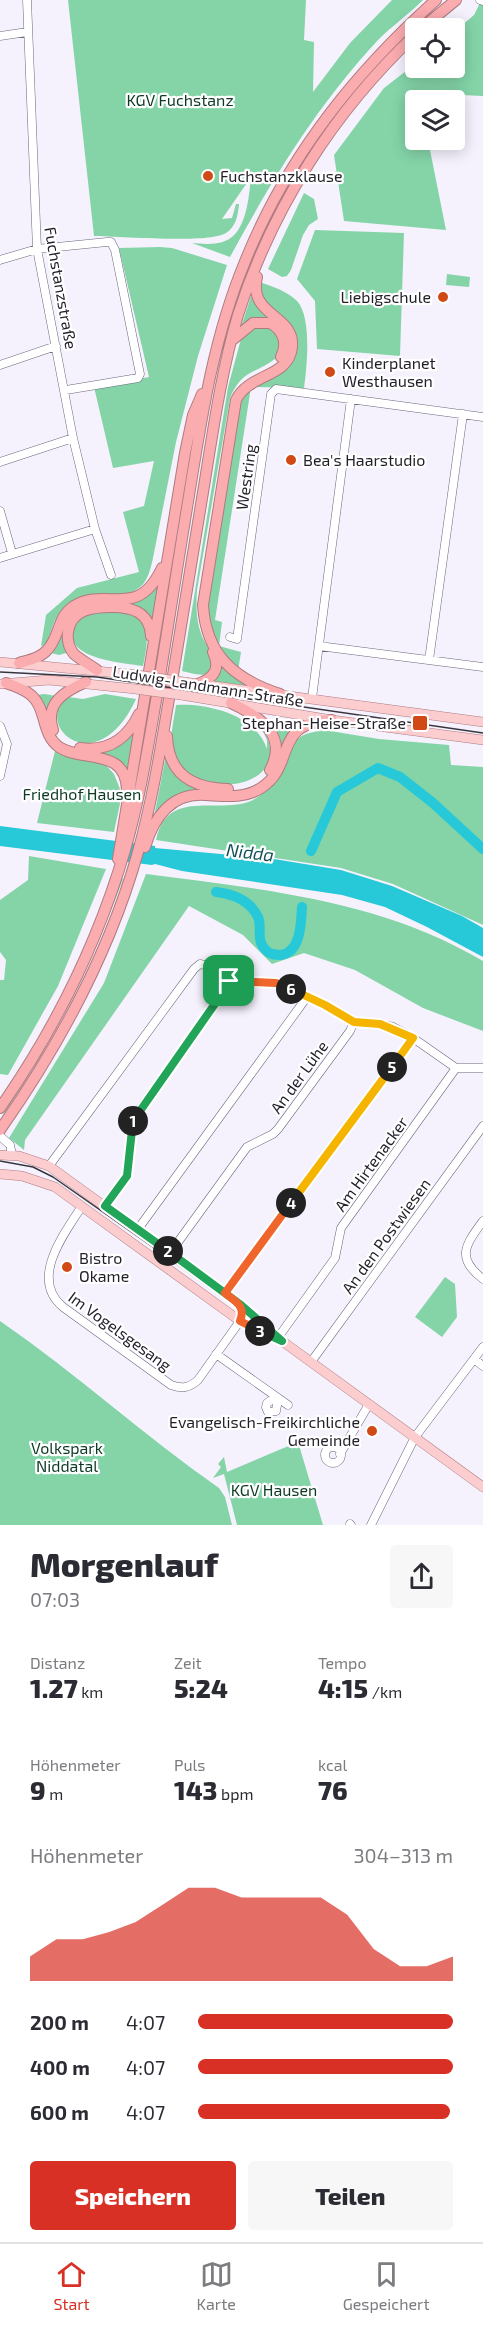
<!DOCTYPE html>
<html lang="de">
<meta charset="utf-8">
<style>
:root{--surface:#fff;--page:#f7f7f7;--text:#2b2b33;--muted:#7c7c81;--line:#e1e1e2;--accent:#d93025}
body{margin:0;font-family:"Exo 2",sans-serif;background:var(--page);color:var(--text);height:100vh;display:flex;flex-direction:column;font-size:22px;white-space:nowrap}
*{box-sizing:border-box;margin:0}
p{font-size:20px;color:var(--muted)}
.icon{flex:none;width:33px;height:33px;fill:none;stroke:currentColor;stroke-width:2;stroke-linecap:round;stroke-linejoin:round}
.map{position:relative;height:1525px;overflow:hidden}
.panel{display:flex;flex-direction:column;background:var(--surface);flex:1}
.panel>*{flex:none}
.controls{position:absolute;left:405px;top:18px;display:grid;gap:12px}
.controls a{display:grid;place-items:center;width:60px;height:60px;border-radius:6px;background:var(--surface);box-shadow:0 3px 15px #0003;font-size:30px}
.pin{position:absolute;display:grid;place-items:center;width:51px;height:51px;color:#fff;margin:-26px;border-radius:12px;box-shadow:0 3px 9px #0006}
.km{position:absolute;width:30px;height:30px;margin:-15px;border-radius:50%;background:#222;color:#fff;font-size:16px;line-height:30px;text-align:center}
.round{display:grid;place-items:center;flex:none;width:63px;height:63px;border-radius:6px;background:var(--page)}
.headline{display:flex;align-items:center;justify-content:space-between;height:102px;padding:0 30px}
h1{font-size:33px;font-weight:800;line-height:45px}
.stats{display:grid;grid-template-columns:repeat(3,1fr);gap:9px;height:102px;padding:6px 30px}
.stats div{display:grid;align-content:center}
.stats b{font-size:26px;font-weight:800}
.stats small{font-size:16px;font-weight:400}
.stats p{font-size:16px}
.chart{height:168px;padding:12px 30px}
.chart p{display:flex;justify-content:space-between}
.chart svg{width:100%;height:108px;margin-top:6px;fill:var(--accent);opacity:.7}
.action{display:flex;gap:12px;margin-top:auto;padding:12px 30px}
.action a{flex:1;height:69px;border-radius:6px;background:var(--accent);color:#fff;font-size:24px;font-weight:800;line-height:69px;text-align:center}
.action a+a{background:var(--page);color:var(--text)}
ul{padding:0 30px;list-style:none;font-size:20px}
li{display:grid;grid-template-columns:96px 72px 1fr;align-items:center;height:45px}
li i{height:15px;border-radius:8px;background:var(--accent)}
.dock{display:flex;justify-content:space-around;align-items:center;height:84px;border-top:2px solid var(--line);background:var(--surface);font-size:16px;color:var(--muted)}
.dock a{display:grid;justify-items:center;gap:3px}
.dock .selected{color:var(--accent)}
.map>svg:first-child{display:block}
</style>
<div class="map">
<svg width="483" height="1525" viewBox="0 0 483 1525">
<rect width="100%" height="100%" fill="#f5f2fd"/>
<path fill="#84d4a8" d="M68 0H306L304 40 314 42 313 92 350 43 392 0H423C409 14 392 26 378 40 316 107 273 178 230 257L192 243C202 244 216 245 225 241 247 233 249 195 251 177L222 219 232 218 236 204H239C238 215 236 227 226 233 209 244 118 236 94 236Z
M480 3 483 4V96L420 93 421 100H416V140H428L446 230 344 221 334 155 384 88 415 64 416 68H454L455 31 474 15Z
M304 193 314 199 318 219 309 225 303 235 291 270 287 276 282 277 268 269Z
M315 230 404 233 400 356 317 349 315 301 297 279Z
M160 247 172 248 227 265 198 356 176 442 153 558C151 567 148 581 140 587 118 605 85 586 64 607 54 617 51 631 47 644L41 646 46 615 77 588 139 572 123 512 144 506 154 461 113 468 94 387 149 377 119 248Z
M447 274 470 277 469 287 446 285Z
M259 282C272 286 287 291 297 301 312 317 307 367 304 388L251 387 215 620 222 622 219 646 241 652 238 671 219 651 206 619 233 418 246 389C268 380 299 371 297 342 296 336 294 330 291 325 283 315 271 308 262 301Z
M251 296 269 316 266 318 251 320 244 324H242Z
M271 326 282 341 276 358C255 375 243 368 230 398L197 590C196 606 196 621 202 636 205 644 213 653 214 661 217 682 191 673 182 671L228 387 242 335 248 329Z
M158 583 152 623C149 618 145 612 140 609 111 593 47 607 70 652L59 655 51 653 65 621 76 609 91 603 136 600Z
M93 611C139 612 155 612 143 666 125 663 73 660 72 635 71 622 83 617 93 611Z
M219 663 249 685 248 687 208 682Z
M45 694 56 696C19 740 101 778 135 727L128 775C114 747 83 760 61 745 44 733 46 710 35 695Z
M105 694 136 699C97 784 31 725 68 697L83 699Z
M176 705C208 703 256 715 267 749V740L261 727C302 787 196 806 174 756 168 741 174 720 176 705Z
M269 724 281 725 295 729C279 745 282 773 260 786 219 811 189 768 153 822L166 755C169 762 172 770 177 775 216 812 310 784 269 724Z
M324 730 379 739 449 745 451 765 483 767V925L393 884 341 868 156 840C167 786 220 816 253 800 286 783 281 743 306 734 312 732 318 731 324 730Z
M55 751 80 759 104 763 114 774 122 794 114 832 37 823Z
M29 856 106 869 58 986 8 1075 0 1074V980H4L6 960 0 952V900L28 880Z
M146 874C262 889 381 900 483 961V1031L423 1008 355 970 304 953 272 964 243 935 189 906 25 1140 24 1150 9 1138 104 983Z
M121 878 123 879C92 964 51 1044 0 1120L17 1090Z
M445 1277 455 1284 457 1317 442 1337 415 1317Z
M0 1321C76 1373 144 1436 219 1488L225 1497 232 1525H0Z
M298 1442 323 1525H237L224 1474 213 1478 221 1467 218 1464 224 1457 227 1472Z"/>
<path fill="#27c8d8" d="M0 826 155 846V848L166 849 274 859 341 870 392 886 462 916 483 928V957L427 927 385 907 342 895 182 871 155 864 152 865 0 846Z"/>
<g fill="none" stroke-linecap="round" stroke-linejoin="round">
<path stroke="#27c8d8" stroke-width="10" d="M311 851 337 792 378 768 400 777 433 803 483 849
M216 892C233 894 250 900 258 917 263 928 254 941 268 952 271 954 277 955 281 955 301 952 301 923 302 907"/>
<g stroke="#6d667d" stroke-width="9">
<path id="minor" d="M27 0 37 249 73 438 95 529 111 575
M480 0 483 1
M0 36 27 32
M0 260 37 249 107 242H111L115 250 140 374 138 378 66 390
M0 365 56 346
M0 462 73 438
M0 511 12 553
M0 558 95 529
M230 637 237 639 271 394 276 389 483 417
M319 646 483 667
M429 660 463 414
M312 698 351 399
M0 726 7 744 0 776
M0 1136 10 1145 12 1155
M49 1166 194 969 200 964 205 965 229 981 276 983 314 1000 354 1022 380 1024 393 1027 413 1038 456 1068H483
M82 1206C64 1234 29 1279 63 1307L171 1385C182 1389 189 1388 198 1380L240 1321
M105 1206 127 1176 134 1117 226 989 229 981
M483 1221C466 1244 455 1258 483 1279
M138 1229 307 997
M170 1253 247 1147 273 1134 278 1129 350 1031 354 1022
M225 1293 413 1038
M277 1339 335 1258 341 1228 456 1068
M216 1354 288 1405
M474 1359 483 1366
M311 1362 483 1126
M275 1398 267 1403 266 1407 268 1412 276 1411 278 1399
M325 1455a8 8 0 1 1 16 0a8 8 0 1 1-16 0Z
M340 1454 369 1404
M350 1524 351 1525
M371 1525 415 1437 483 1347"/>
</g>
<g stroke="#ae7b80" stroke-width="10">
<path id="major" d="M0 662 138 675
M184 682 483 722
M0 684 49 680 135 689
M181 695 332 720 483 740
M0 1155 19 1156 49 1166 239 1304 282 1341 483 1487
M0 1174 22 1176 55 1187 240 1321 277 1339"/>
</g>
<g stroke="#ae7b80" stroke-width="12">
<path id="highway" d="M422 28 456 0
M257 277C248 317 295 314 292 347 289 378 249 373 236 400L203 605C206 655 234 679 280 694
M231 341 253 323H270C283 330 288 343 281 357
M19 663C29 660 41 658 48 649 60 636 57 617 74 606 107 586 137 621 162 568
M97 670C90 665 81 660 74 654 69 648 67 640 68 632 71 609 93 607 112 607 132 607 150 612 151 636
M6 683C15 686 24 689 31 695 47 709 41 734 59 747 83 763 126 747 127 790
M198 684C214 678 221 669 213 652
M231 703C259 716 289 735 270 770
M53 730C44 703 65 691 86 682
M167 736C168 774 192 788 228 789
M80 748C108 752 127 739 139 714
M145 847C154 817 172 792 206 795 225 796 244 799 261 788 297 765 271 723 332 720
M118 859 185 453 193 415 202 394
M0 1108C55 1029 98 942 125 850 140 799 148 747 157 695 167 634 176 574 186 514 200 429 211 344 244 264 285 160 353 74 436 0
M0 1130C59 1046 110 951 138 852 154 794 163 734 173 675 184 610 194 545 205 480 214 424 222 369 238 315 272 208 334 111 416 34"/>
</g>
<use href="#minor" stroke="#fff" stroke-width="8"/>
<use href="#major" stroke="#fccdcf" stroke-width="9"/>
<use href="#highway" stroke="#faacaf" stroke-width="10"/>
<path stroke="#38353f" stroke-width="1.5" d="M0 672 97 677 483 733
M0 1161 33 1167 53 1177 230 1301"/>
<g stroke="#ae7b80" stroke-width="10" stroke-linecap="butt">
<path id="major-bridge" d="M138 675 184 682
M135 689 181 695"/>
</g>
<use href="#major-bridge" stroke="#fccdcf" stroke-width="9"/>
</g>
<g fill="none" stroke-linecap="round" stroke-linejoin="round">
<g stroke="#fff" stroke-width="12">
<path id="split-1" d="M133 1121 226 988 229 981"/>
</g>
<g stroke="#fff" stroke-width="12">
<path id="split-2" d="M133 1121 127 1176 105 1206 168 1251"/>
</g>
<g stroke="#fff" stroke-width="12">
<path id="split-3" d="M168 1251 241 1305 282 1341 260 1331"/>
</g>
<g stroke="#fff" stroke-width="12">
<path id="split-4" d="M260 1331 240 1321C246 1306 236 1302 225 1293L291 1203"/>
</g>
<g stroke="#fff" stroke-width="12">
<path id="split-5" d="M291 1203 392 1067"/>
</g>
<g stroke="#fff" stroke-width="12">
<path id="split-6" d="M291 989 325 1005 354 1022 380 1024 413 1038 392 1067"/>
</g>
<g stroke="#fff" stroke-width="12">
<path id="split-7" d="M229 981 276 983 291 989"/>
</g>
<use href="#split-1" stroke="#22a559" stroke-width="8"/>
<use href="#split-2" stroke="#22a559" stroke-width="8"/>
<use href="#split-3" stroke="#22a559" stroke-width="8"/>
<use href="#split-4" stroke="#f0652b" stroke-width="8"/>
<use href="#split-5" stroke="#f5b400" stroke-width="8"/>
<use href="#split-6" stroke="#f5b400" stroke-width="8"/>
<use href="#split-7" stroke="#f0652b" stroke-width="8"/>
</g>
<g fill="#d14a16" stroke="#fff" stroke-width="2">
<circle cx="208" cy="176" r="6"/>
<circle cx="443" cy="297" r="6"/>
<circle cx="330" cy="372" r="6"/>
<circle cx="291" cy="460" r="6"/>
<rect x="412" y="715" width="16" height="16" rx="3"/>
<circle cx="67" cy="1267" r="6"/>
<circle cx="372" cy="1431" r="6"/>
</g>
<g text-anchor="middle" stroke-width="4.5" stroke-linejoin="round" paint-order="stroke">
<g font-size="16" fill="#0d3a25" stroke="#fff">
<text x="180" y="106">KGV Fuchstanz</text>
<text x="82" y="800">Friedhof Hausen</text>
<text x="67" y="1454">Volkspark<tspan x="67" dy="18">Niddatal</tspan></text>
<text x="274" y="1496">KGV Hausen</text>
</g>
<g font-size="16" fill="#221f29" stroke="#fff" text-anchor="start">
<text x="220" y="182">Fuchstanzklause</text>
<text x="431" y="303" text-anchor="end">Liebigschule</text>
<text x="342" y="369">Kinderplanet<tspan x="342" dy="18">Westhausen</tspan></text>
<text x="303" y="466">Bea's Haarstudio</text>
<text x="406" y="729" text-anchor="end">Stephan-Heise-Straße</text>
<text x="79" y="1264">Bistro<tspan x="79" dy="18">Okame</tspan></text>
<text x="360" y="1428" text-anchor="end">Evangelisch-Freikirchliche<tspan x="360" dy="18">Gemeinde</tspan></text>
</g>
<g font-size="16" fill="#221f29" stroke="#fff">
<text transform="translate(61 288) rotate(80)" y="6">Fuchstanzstraße</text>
<text transform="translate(246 477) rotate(-82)" y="6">Westring</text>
<text transform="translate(208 686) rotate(9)" y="6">Ludwig-Landmann-Straße</text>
<text transform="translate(299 1077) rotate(-54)" y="6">An der Lühe</text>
<text transform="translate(371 1164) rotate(-54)" y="6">Am Hirtenacker</text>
<text transform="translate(386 1236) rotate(-54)" y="6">An den Postwiesen</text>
<text transform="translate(120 1331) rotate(36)" y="6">Im Vogelsgesang</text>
</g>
<g font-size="18" font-style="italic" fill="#135259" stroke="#fff">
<text transform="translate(250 853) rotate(7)" y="6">Nidda</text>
</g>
</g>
</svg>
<div class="controls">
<a><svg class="icon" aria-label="locate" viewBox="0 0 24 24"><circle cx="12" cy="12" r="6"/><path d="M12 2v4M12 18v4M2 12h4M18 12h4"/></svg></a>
<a><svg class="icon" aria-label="layers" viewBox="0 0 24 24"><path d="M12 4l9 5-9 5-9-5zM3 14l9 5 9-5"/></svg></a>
</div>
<div class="pin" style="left:229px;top:981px;background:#1e9e55"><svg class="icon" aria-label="arrive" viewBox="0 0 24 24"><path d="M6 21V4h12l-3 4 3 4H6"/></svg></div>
<b class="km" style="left:133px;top:1121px">1</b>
<b class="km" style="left:168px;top:1251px">2</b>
<b class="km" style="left:260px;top:1331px">3</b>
<b class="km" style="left:291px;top:1203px">4</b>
<b class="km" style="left:392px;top:1067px">5</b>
<b class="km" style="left:291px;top:989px">6</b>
</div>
<section class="panel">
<div class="headline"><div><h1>Morgenlauf</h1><p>07:03</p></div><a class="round"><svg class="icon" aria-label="share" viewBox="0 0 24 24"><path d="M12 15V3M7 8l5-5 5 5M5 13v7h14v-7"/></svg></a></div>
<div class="stats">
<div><p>Distanz</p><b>1.27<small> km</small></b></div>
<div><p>Zeit</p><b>5:24</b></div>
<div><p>Tempo</p><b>4:15<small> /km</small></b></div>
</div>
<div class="stats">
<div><p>Höhenmeter</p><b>9<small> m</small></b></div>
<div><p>Puls</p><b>143<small> bpm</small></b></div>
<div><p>kcal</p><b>76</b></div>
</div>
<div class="chart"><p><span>Höhenmeter</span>304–313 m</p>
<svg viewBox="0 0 160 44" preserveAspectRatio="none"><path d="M0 44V34L10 27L20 27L30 24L40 20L50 13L60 6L70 6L80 10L90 10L100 10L110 10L120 17L130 31L140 38L150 38L160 34V44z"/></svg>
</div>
<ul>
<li><b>200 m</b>4:07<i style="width:100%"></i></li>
<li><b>400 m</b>4:07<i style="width:100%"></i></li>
<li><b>600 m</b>4:07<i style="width:99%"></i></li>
</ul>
<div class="action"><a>Speichern</a><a>Teilen</a></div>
</section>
<nav class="dock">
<a class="selected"><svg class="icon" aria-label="home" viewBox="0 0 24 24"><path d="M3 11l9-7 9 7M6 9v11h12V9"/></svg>Start</a>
<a><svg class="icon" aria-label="map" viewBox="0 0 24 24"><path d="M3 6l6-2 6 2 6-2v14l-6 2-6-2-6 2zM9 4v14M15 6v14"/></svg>Karte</a>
<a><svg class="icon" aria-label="saved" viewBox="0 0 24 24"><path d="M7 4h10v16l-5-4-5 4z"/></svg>Gespeichert</a>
</nav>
